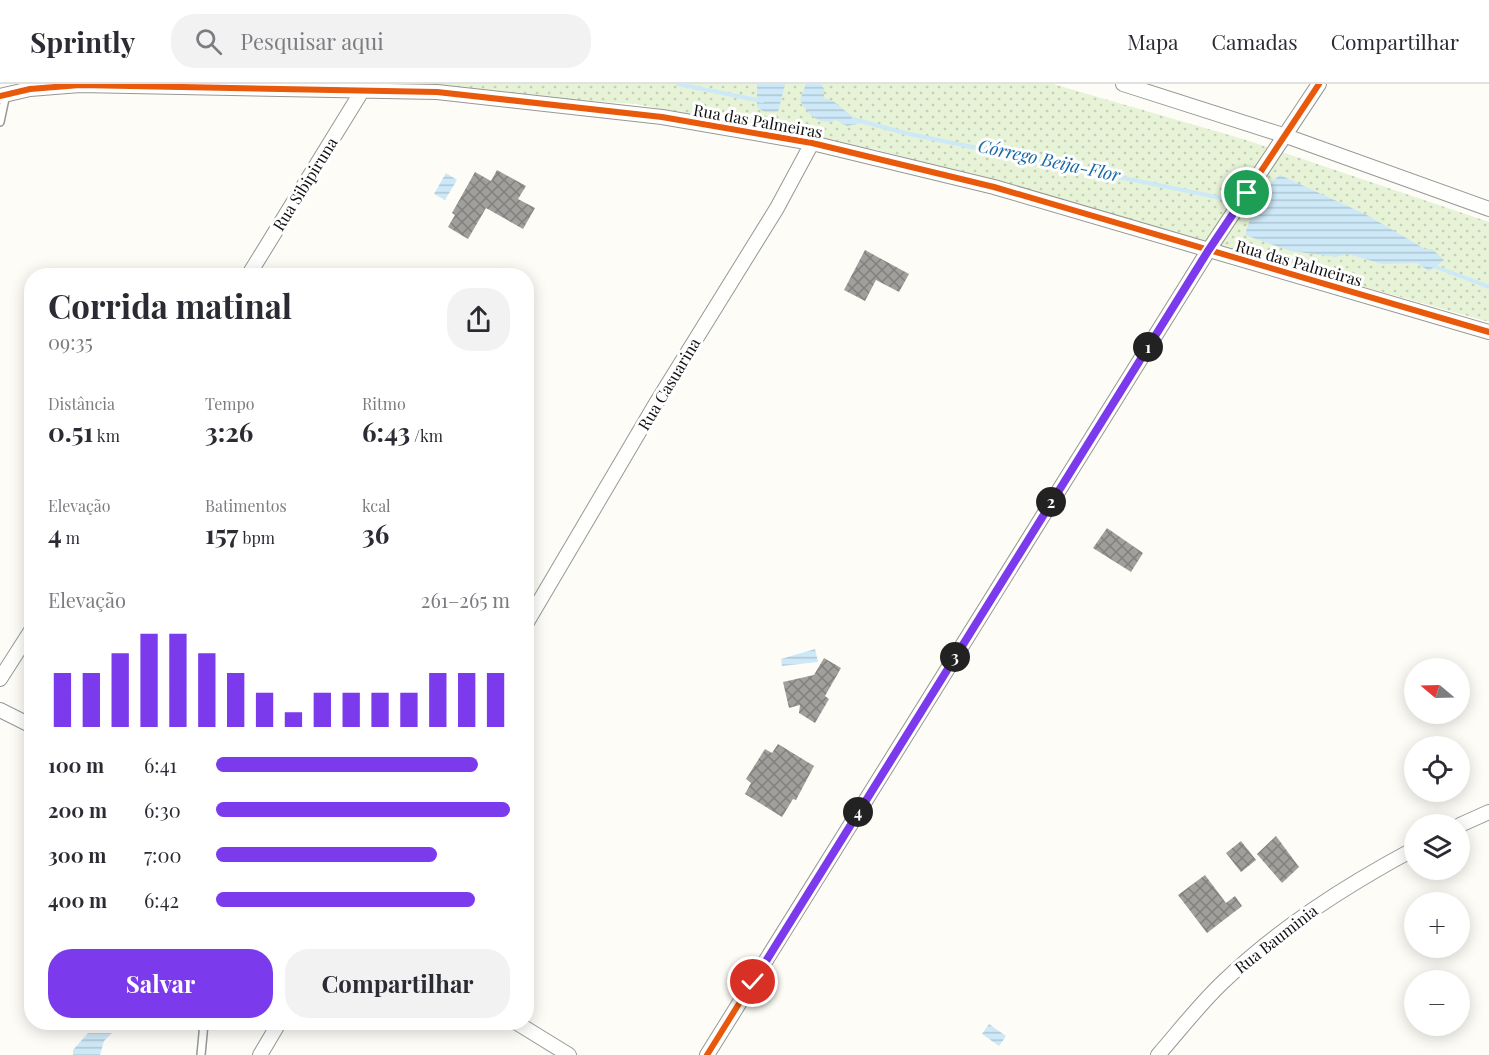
<!DOCTYPE html>
<html lang="pt">
<meta charset="utf-8">
<style>
:root{--surface:#fff;--page:#f2f2f3;--text:#2b2b33;--muted:#7c7c81;--line:#e1e1e2;--accent:#7c3aed}
body{margin:0;font-family:"Playfair Display",serif;background:var(--page);color:var(--text);height:100vh;display:flex;flex-direction:column;font-size:22px;white-space:nowrap}
*{box-sizing:border-box;margin:0}
p{font-size:20px;color:var(--muted)}
.icon{flex:none;width:33px;height:33px;fill:none;stroke:currentColor;stroke-width:2;stroke-linecap:round;stroke-linejoin:round}
.map{position:relative;flex:1;overflow:hidden}
.drawer{position:absolute;left:24px;top:184px;width:510px;height:762px;display:flex;flex-direction:column;background:var(--surface);border-radius:24px;box-shadow:0 3px 15px #0003}
.drawer>*{flex:none}
.needle{width:39px;rotate:289deg}
.fabs{position:absolute;left:1404px;top:574px;display:grid;gap:12px}
.fabs a{display:grid;place-items:center;width:66px;height:66px;border-radius:50%;background:var(--surface);box-shadow:0 3px 15px #0003;font-size:30px}
.pin{position:absolute;display:grid;place-items:center;width:51px;height:51px;color:#fff;margin:-26px;border:3px solid #fff;border-radius:50%;box-shadow:0 2px 6px #0007}
.km{position:absolute;width:30px;height:30px;margin:-15px;border-radius:50%;background:#222;color:#fff;font-size:16px;line-height:30px;text-align:center}
.round{display:grid;place-items:center;flex:none;width:63px;height:63px;border-radius:24px;background:var(--page)}
.headline{display:flex;align-items:center;justify-content:space-between;height:102px;padding:0 24px}
h1{font-size:33px;font-weight:700;line-height:45px}
.metrics{display:grid;grid-template-columns:repeat(3,1fr);gap:9px;height:102px;padding:6px 24px}
.metrics div{display:grid;align-content:center}
.metrics b{font-size:26px;font-weight:700}
.metrics small{font-size:16px;font-weight:400}
.metrics p{font-size:16px}
.chart{height:168px;padding:12px 24px}
.chart p{display:flex;justify-content:space-between}
.chart svg{width:100%;height:108px;margin-top:6px;stroke:var(--accent);stroke-width:6}
.action{display:flex;gap:12px;margin-top:auto;padding:12px 24px}
.action a{flex:1;height:69px;border-radius:24px;background:var(--accent);color:#fff;font-size:24px;font-weight:700;line-height:69px;text-align:center}
.action a+a{background:var(--page);color:var(--text)}
ul{padding:0 24px;list-style:none;font-size:20px}
li{display:grid;grid-template-columns:96px 72px 1fr;align-items:center;height:45px}
li i{height:15px;border-radius:8px;background:var(--accent)}
header{display:flex;align-items:center;gap:36px;box-sizing:border-box;height:84px;padding:0 30px;background:var(--surface);border-bottom:2px solid var(--line)}
header strong{font-size:28px}
nav{display:flex;gap:33px;margin-inline-start:auto;font-size:21px}
.search{width:420px;height:54px;background:var(--page);display:flex;align-items:center;gap:15px;box-sizing:border-box;padding:0 21px;border-radius:24px;color:var(--muted);font-size:22px}
.map>svg:first-child{display:block}
</style>
<header>
<strong>Sprintly</strong>
<div class="search"><svg class="icon" aria-label="search" viewBox="0 0 24 24"><circle cx="10" cy="10" r="6"/><path d="M15 15l6 6"/></svg>Pesquisar aqui</div>
<nav><a>Mapa</a><a>Camadas</a><a>Compartilhar</a></nav>
</header>
<div class="map">
<svg width="1489" height="971" viewBox="0 0 1489 971">
<defs>
<pattern id="park-dots" width="8" height="8" patternUnits="userSpaceOnUse" patternTransform="scale(1.5)"><rect width="8" height="8" fill="#e7f3d7"/><path d="M2 2h.1M6 6h.1" fill="none" stroke="#c5cfb8" stroke-width="1.8" stroke-linecap="round"/></pattern>
<pattern id="water-rules" width="6" height="5" patternUnits="userSpaceOnUse" patternTransform="scale(1.5)"><rect width="6" height="5" fill="#cde8f7"/><path d="M0 2.5h6" fill="none" stroke="#afc6d3"/></pattern>
<pattern id="building-cross-hatch" width="8" height="8" patternUnits="userSpaceOnUse" patternTransform="scale(1.5)"><rect width="8" height="8" fill="#a19f9c"/><path d="M0 0l8 8M0 8l8-8" fill="none" stroke="#82807e"/></pattern>
</defs>
<rect width="100%" height="100%" fill="#fdfcf7"/>
<path fill="url(#park-dots)" d="M333 0H1053L1243 55 1489 138V238L878 66 636 20Z"/>
<path fill="url(#water-rules)" d="M757 0H785L778 28H764L757 23Z
M806 0H821L824 5V14L833 17 858 37 867 38 847 42 836 36C819 43 807 29 800 16Z
M446 89 457 96 445 116 434 110Z
M1280 91 1367 131 1425 165H1432L1444 176 1429 187 1417 179 1382 180 1348 170 1336 173 1291 167 1245 151C1251 130 1262 104 1280 91Z
M815 565 818 578 782 582 781 575Z
M989 940 1006 952 999 962 982 950Z
M88 949H112L104 957 100 971H73V966Z"/>
<g fill="none" stroke-linecap="round" stroke-linejoin="round">
<path stroke="#cde8f7" stroke-width="4" d="M678 0 762 17
M853 35 909 50 1231 116
M1248 122 1258 126
M1431 181 1489 203"/>
</g>
<path fill="url(#building-cross-hatch)" d="M497 86 526 102 518 115 535 124 523 145 486 124 468 155 448 143 455 131 452 129 475 88 491 97Z
M865 166 909 190 899 208 876 196 865 217 844 206Z
M1107 444 1143 469 1131 488 1093 464Z
M824 574 841 584 825 612 829 615 815 639 799 629 800 621 789 624 783 598 814 591Z
M778 660 814 682 796 716 793 715 782 733 745 710 751 699 746 695 765 665 772 669Z
M1276 752 1299 783 1282 799 1257 770Z
M1241 757 1256 776 1241 788 1226 769Z
M1205 791 1226 819 1235 812 1242 822 1207 849 1178 811Z"/>
<g fill="none" stroke-linecap="round" stroke-linejoin="round">
<g stroke="#979795" stroke-width="10">
<path id="service" d="M0 38 6 10
M201 971 204 939"/>
</g>
<g stroke="#979795" stroke-width="16">
<path id="minor" d="M1123 0 1286 52 1489 125
M0 12 30 5 80 1 437 8 662 33 812 59 994 103 1489 248
M248 192 362 7
M526 540 655 321 777 124 812 59
M0 595 32 545
M0 626 32 642
M1460 741 1489 728
M517 939 569 971
M260 971 279 939
M707 971 1208 167 1319 0
M1158 971C1179 947 1199 921 1222 899 1279 844 1345 802 1414 765"/>
</g>
<use href="#service" stroke="#fffffe" stroke-width="7"/>
<use href="#minor" stroke="#fffffe" stroke-width="14"/>
<g stroke="#fff" stroke-width="10">
<path id="cycleway" d="M0 12 30 5 80 1 437 8 662 33 812 59 994 103 1489 248
M707 971 1208 167 1319 0"/>
</g>
<use href="#cycleway" stroke="#e8590c" stroke-width="6"/>
</g>
<g fill="none" stroke-linecap="round" stroke-linejoin="round">
<g stroke="#fff" stroke-width="12">
<path id="route" d="M753 898 1208 167 1247 109"/>
</g>
<use href="#route" stroke="#7c3aed" stroke-width="8"/>
</g>
<g text-anchor="middle" stroke-width="6" stroke-linejoin="round" paint-order="stroke">
<g font-size="16" fill="#111" stroke="#fff">
<text transform="translate(758 37) rotate(10)" y="6">Rua das Palmeiras</text>
<text transform="translate(305 100) rotate(-58)" y="6">Rua Sibipiruna</text>
<text transform="translate(1299 179) rotate(16)" y="6">Rua das Palmeiras</text>
<text transform="translate(669 300) rotate(-59)" y="6">Rua Casuarina</text>
<text transform="translate(1276 855) rotate(-38)" y="6">Rua Bauminia</text>
</g>
<g font-size="18" font-style="italic" fill="#1768a6" stroke="#fff">
<text transform="translate(1049 77) rotate(12)" y="6">Córrego Beija-Flor</text>
</g>
</g>
</svg>
<div class="fabs">
<a><svg class="needle" viewBox="-14 -14 28 28"><path d="M0-13l5 13h-10z" fill="#e53935"/><path d="M0 13l5-13h-10z" fill="#7c7c81"/></svg></a>
<a><svg class="icon" aria-label="locate" viewBox="0 0 24 24"><circle cx="12" cy="12" r="6"/><path d="M12 2v4M12 18v4M2 12h4M18 12h4"/></svg></a>
<a><svg class="icon" aria-label="layers" viewBox="0 0 24 24"><path d="M12 4l9 5-9 5-9-5zM3 14l9 5 9-5"/></svg></a>
<a>+</a>
<a>−</a>
</div>
<div class="pin" style="left:1247px;top:109px;background:#1e9e55"><svg class="icon" aria-label="arrive" viewBox="0 0 24 24"><path d="M6 21V4h12l-3 4 3 4H6"/></svg></div>
<div class="pin" style="left:753px;top:898px;background:#d93025"><svg class="icon" aria-label="check" viewBox="0 0 24 24"><path d="M5 12l5 5 9-10"/></svg></div>
<b class="km" style="left:1148px;top:263px">1</b>
<b class="km" style="left:1051px;top:418px">2</b>
<b class="km" style="left:955px;top:573px">3</b>
<b class="km" style="left:858px;top:728px">4</b>
<section class="drawer">
<div class="headline"><div><h1>Corrida matinal</h1><p>09:35</p></div><a class="round"><svg class="icon" aria-label="share" viewBox="0 0 24 24"><path d="M12 15V3M7 8l5-5 5 5M5 13v7h14v-7"/></svg></a></div>
<div class="metrics">
<div><p>Distância</p><b>0.51<small> km</small></b></div>
<div><p>Tempo</p><b>3:26</b></div>
<div><p>Ritmo</p><b>6:43<small> /km</small></b></div>
</div>
<div class="metrics">
<div><p>Elevação</p><b>4<small> m</small></b></div>
<div><p>Batimentos</p><b>157<small> bpm</small></b></div>
<div><p>kcal</p><b>36</b></div>
</div>
<div class="chart"><p><span>Elevação</span>261–265 m</p>
<svg viewBox="0 0 160 44" preserveAspectRatio="none"><path d="M5 44V22M15 44V22M25 44V14M35 44V6M45 44V6M55 44V14M65 44V22M75 44V30M85 44V38M95 44V30M105 44V30M115 44V30M125 44V30M135 44V22M145 44V22M155 44V22"/></svg>
</div>
<ul>
<li><b>100 m</b>6:41<i style="width:89%"></i></li>
<li><b>200 m</b>6:30<i style="width:100%"></i></li>
<li><b>300 m</b>7:00<i style="width:75%"></i></li>
<li><b>400 m</b>6:42<i style="width:88%"></i></li>
</ul>
<div class="action"><a>Salvar</a><a>Compartilhar</a></div>
</section>
</div>
